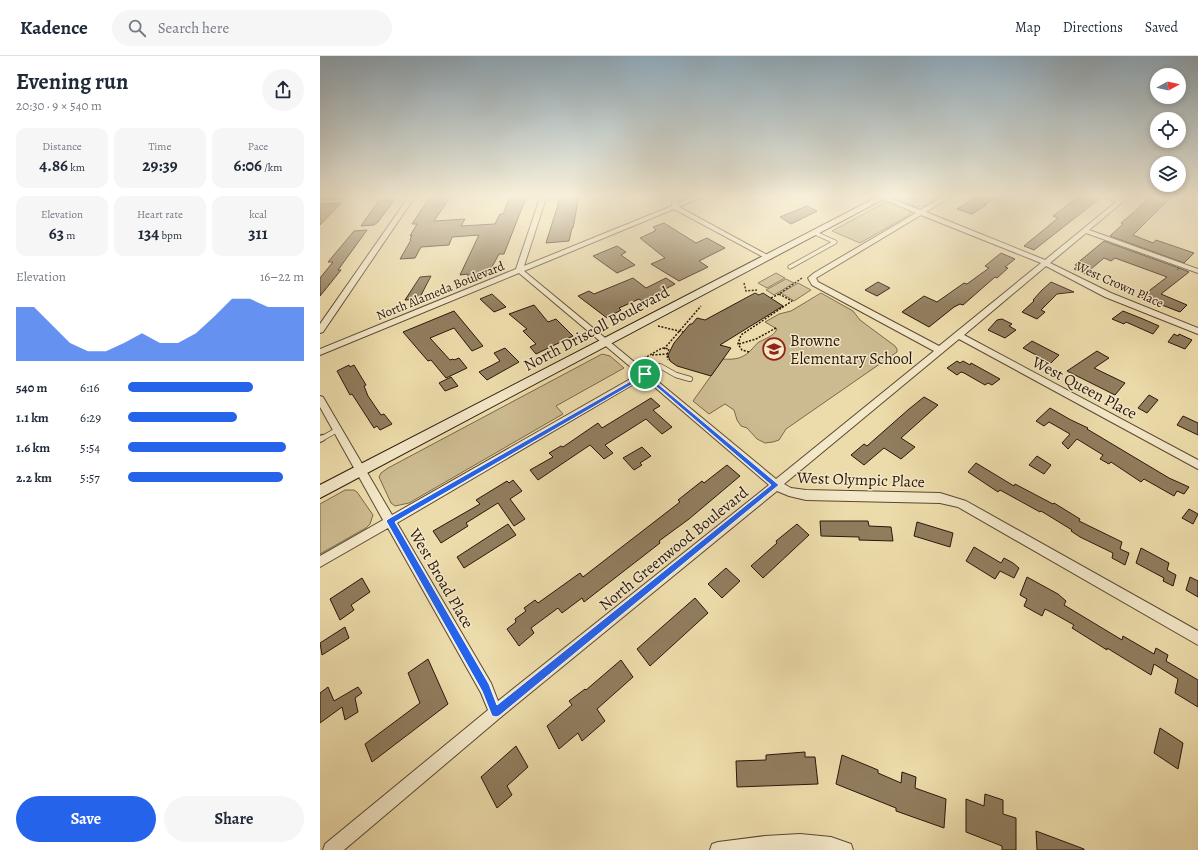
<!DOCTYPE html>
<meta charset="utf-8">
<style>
:root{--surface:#fff;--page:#f6f6f7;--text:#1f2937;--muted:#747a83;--line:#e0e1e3;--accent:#2563eb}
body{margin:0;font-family:Alegreya,serif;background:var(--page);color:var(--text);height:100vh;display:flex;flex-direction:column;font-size:15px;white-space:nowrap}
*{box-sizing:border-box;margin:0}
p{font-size:13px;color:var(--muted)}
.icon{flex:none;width:22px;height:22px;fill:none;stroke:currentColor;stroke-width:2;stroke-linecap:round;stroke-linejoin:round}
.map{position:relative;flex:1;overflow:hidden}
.details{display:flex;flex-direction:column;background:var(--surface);width:320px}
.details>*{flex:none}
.needle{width:26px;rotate:82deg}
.controls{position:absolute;left:830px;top:12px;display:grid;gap:8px}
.controls a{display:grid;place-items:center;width:36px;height:36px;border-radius:50%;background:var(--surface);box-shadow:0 2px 6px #0003;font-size:20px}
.pin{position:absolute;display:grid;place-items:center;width:34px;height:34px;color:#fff;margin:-17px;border:2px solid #fff;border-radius:50%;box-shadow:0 1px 4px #0007}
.round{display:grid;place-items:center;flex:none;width:42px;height:42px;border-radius:21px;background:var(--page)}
.headline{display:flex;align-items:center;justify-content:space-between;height:68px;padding:0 16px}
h1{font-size:22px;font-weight:700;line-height:30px}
.metrics{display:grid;grid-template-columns:repeat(3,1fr);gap:6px;height:68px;padding:4px 16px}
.metrics div{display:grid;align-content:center;border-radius:10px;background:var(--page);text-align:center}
.metrics b{font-size:17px;font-weight:700}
.metrics small{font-size:11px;font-weight:400}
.metrics p{font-size:11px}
.chart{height:112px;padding:8px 16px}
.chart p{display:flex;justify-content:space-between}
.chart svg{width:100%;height:72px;margin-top:4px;fill:var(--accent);opacity:.7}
.primary-button{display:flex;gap:8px;margin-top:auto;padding:8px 16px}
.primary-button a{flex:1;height:46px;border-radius:24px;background:var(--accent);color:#fff;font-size:16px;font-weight:700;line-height:46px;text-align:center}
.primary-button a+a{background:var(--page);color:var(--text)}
ul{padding:0 16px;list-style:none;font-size:13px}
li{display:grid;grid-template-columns:64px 48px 1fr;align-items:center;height:30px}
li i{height:10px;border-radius:5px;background:var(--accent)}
header{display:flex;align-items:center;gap:24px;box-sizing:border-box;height:56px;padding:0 20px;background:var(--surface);border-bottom:1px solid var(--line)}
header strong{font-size:19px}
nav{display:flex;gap:22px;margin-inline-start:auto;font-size:14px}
.search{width:280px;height:36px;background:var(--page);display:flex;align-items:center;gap:10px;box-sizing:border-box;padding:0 14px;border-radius:22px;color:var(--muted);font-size:15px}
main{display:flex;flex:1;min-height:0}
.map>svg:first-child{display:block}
</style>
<header>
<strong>Kadence</strong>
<div class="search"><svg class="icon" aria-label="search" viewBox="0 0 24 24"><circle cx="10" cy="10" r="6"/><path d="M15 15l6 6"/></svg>Search here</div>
<nav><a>Map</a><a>Directions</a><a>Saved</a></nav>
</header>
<main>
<section class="details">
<div class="headline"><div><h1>Evening run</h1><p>20:30 · 9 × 540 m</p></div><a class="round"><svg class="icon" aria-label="share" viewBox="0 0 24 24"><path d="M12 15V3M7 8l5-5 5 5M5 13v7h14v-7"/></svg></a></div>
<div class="metrics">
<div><p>Distance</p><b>4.86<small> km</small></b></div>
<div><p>Time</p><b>29:39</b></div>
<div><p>Pace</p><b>6:06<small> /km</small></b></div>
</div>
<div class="metrics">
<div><p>Elevation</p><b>63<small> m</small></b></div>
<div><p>Heart rate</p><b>134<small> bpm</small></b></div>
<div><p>kcal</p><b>311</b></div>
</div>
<div class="chart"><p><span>Elevation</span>16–22 m</p>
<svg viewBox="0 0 160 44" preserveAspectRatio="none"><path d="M0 44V11L10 11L20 22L30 33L40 38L50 38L60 33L70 27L80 33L90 33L100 27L110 17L120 6L130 6L140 11L150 11L160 11V44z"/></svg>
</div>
<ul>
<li><b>540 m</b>6:16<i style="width:71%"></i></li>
<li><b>1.1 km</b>6:29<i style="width:62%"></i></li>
<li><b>1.6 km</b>5:54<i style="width:90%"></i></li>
<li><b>2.2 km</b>5:57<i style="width:88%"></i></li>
</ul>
<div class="primary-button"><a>Save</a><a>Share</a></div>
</section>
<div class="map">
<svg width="878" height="794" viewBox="0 0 878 794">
<rect width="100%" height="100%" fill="#eddcab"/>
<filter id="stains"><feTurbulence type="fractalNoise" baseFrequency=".005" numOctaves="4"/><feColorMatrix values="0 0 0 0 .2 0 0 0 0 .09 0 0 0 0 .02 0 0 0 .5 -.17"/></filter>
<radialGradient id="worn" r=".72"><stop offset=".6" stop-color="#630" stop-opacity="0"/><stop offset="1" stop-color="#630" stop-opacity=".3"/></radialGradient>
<path fill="#ccba90" stroke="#7c684d" d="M579 139H624C600 153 604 154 578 144L575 142Z
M564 147C572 146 589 151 591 158L540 187 512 175Z
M456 217 465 222 447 232 438 227Z
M466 223 474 227 454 239 446 234Z
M478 227 491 234 474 245 461 237Z
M501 237 533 255 540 264 575 290 577 293V296L466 373 459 384 453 386 445 387 437 383 427 372 421 370 417 364 414 354 405 348 389 358 373 345 403 303C416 304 424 302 432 293 434 291 437 287 439 286 446 282 453 281 457 273L445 266 459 258 471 255Z
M282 298 290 300 304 312 236 350 243 358 89 447 75 450 71 447 59 421 61 417 68 412Z
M25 434H34L37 436 53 459 50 468 46 472 0 498V448Z"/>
<path fill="#907d5e" stroke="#2b160a" d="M191 139H207L184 198H179L167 220 148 221V218L140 219 159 179 132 181 129 189 101 191 95 202 80 203 91 184H90L92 179 90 180 97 168H92L110 141 131 140 114 165 145 163 141 170 175 168 180 158H183Z
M241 139H256V141L259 140 253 172H252L249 185 226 187Z
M660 139H680L664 149H666L652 158 637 153Z
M761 139 779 143 714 194 704 190 738 162 733 160Z
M831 139H853L813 179 833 187 836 184 874 197 864 207 790 180 803 168 801 167 820 151H819Z
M59 144H74L58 166 54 169 41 170Z
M21 147 0 169V148Z
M487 150 497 155 471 168 460 161Z
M344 167 376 187 387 182 405 192 379 205 388 211 359 225 331 208 345 202 320 182 335 175H334L336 174 333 171Z
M47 174 18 214H21L0 240V222L13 206H8L34 175Z
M784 185 859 212 857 214 859 212 869 216 841 238 867 249 860 256 821 241 847 221 795 202 791 205 784 202 765 218 754 213 758 210 755 209Z
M297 190 306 196 301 199 315 209 297 217 273 200Z
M681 197 695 203 685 211 688 212 677 222 675 221 643 249 640 248 634 251 609 271 582 256 604 240 617 246 644 227 647 228 669 212 665 210Z
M111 220 99 243 85 244 100 221Z
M313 222 326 232 346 222 355 228 322 245 319 243 299 252 301 254 287 262 258 240 269 235 274 238Z
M558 226 570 232 557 240 545 234Z
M731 226 754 236 737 238 721 254 725 256 717 263 702 256 714 245 713 244 722 234Z
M435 237 439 239 443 237 463 250 400 289 411 292 391 320 357 310 350 305 348 299 354 287 370 268H372L377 262 385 264Z
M172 238 186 251 174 256 160 243Z
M214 249 228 266 236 263 253 280 216 298 210 291 216 288 203 275 207 273 189 258Z
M134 255 163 290 152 295 134 272 110 282 130 304 133 303 134 304 139 302 147 312 126 322 111 304 108 305 83 276Z
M803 255 823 263 839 270 833 278 806 266 804 268 792 263Z
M682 263 692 268 689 270 696 274 685 282 668 274 677 264Z
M854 278 858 280 859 278 872 284 865 293 848 286Z
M712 285 739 299 731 307 703 292Z
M185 292 199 306 167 324 159 316 180 305 174 297Z
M777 295 789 302 774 312 805 327 795 339 747 315Z
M637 305 640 307 643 305 650 309 651 307 680 323 672 329 668 327 665 329 644 317 641 316 637 319 627 312Z
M29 309 30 311 34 309 46 329 44 330 48 340 61 359 64 358 72 368 60 374 57 370 54 372 32 338 30 339 17 315Z
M131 321 138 330 125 335 119 327Z
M829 339 838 344 827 357 818 352Z
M604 341 618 349 581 382 595 391 581 403 564 392 544 409 531 399 544 388 547 390 589 353Z
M331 342 340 350 333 354 352 371 342 378 326 363 285 389 293 397 284 403 270 389 218 424 210 414 233 401 229 397 241 390 243 391 278 367 282 372Z
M730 352 751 364 768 372 767 373 849 422 869 431 864 438 857 435 854 440 824 423 821 426 791 406 789 408 780 403 783 399 757 383 748 393 742 387 750 378 729 366 724 370 716 365Z
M863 360 878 367V379L857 369Z
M322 391 331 400 320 407 322 409 314 414 303 402Z
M717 400 731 409 724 418 709 409Z
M656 407 694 430 695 428 733 448 734 447 760 463 759 465 802 486 800 493 809 497 805 509 792 502 793 497 760 481 751 475 752 474 721 455 720 456 680 434 678 436 648 416Z
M407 409 420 420 369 463 339 485 340 487 264 546 262 542 242 557 238 552 211 572 214 577 199 590 187 573 196 566 195 563 206 555 204 552 215 544 218 547 260 517 263 521 360 446 358 444 382 425 384 427Z
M193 424 202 435 190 443 205 463 194 470 178 447 146 467 148 470 121 487 113 475 160 448 156 444 187 425 189 427Z
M869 453 878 458 873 468 862 462Z
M500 465H548L549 470 571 471 573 485 539 484V481L501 480Z
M597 466 633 477 630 491 594 480Z
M188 468 196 479 144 512 137 501Z
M477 468 489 479 443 522 431 510 457 487 456 485Z
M654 491 681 507 684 502 693 507 699 512 694 522 680 515 675 523 646 505Z
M821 492 849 507 847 514 856 519 853 530 843 525 844 522 816 507Z
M406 512 420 525 402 542 388 528Z
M707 521 738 538 746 545 744 549 802 584 803 580 834 598 836 592 848 599 846 605 878 624V651L855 637 858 623 834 608 831 619 787 592V594L752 572 754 569 731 556 725 553 722 560 704 550 707 543 700 539Z
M870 521 878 525V541L866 534Z
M42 522 50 536 31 549 34 554 20 564 10 543Z
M375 542 388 557 330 610 317 593Z
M25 571 29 582 2 599 0 587Z
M108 603 128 648 52 706 45 688 100 647 88 617Z
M301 604 313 621 277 653 285 665 262 685 258 677 239 693 227 670 252 649 249 645 265 633 266 634Z
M8 631 14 645 38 631 42 637 35 642 38 656 25 664 22 651 0 667V637Z
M840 672 863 687 858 713 834 697Z
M196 690 208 711 187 730 192 739 177 752 161 721Z
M485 696V701H495L498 728 417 731 416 705 446 704V699Z
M522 699 558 714V717L581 727 582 716 596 721 595 732 626 743 624 772 576 755V752L516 728Z
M665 738 683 744V758L696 762V794H682V790L646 776V743L664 750Z
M716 775 764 793V794H717Z"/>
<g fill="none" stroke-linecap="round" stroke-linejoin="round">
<g stroke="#5c4832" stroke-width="5">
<path id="lane-far2" d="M470 211 515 186 495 177"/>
</g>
<g stroke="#5c4832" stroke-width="6">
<path id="lane-far1" d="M325 318 340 310 356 319 370 323
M1 383 17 374"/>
</g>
<g stroke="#5c4832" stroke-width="8">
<path id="lane" d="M0 383 2 382"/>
</g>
<g stroke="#5c4832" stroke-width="2">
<path id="street" d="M0 139H42L39 141 0 143Z
M90 139H96L3 276 0 277V268Z
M221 139H227L204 210 352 150 351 139H357L358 147 378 139H386L359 151 451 201V203H447L354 153 204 215 456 423 614 295 492 229 488 222 494 217 596 157 554 139H562L600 154 627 139H634L606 156 725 204 796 146 779 139H788L800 143 805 139H811L769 174 878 213V217L766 177 730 207 791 237 878 272V278L785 241 726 210 644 279 878 404V413L639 283 464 428 471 432 486 434 620 437 646 445 878 575V589L638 451 620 447 486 444 469 440 457 435 181 661 24 794H3L5 788 168 654 161 637 68 472 0 511V500L63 464 0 351V340L3 341 72 459 319 318 199 217 0 299V293L196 213ZM601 159 721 207 619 290 498 226 496 222ZM324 322 449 429 178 645 171 627 77 467Z
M480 778 511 781 531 788 533 794H390L392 788 398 786 445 780Z"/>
</g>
<g stroke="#2b160a" stroke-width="2">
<path id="secondary" d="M561 139H571L0 442V429Z"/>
</g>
<path stroke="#2b160a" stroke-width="1.5" stroke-dasharray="2 1.5" stroke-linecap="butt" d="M424 227 426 235 437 234
M451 242 459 238
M338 270 363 276
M419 288 436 283 456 272
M344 293 381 250
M429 296 422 294 418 288 421 279 472 245 459 238 482 222
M332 299 347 298
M321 304 342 292 349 293 347 299 348 304"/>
<use href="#lane-far2" stroke="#f3e8c8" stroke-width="3.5"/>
<use href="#lane-far1" stroke="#f3e8c8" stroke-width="4.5"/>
<use href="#lane" stroke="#f3e8c8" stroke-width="5.5"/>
<use href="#street" fill="#f3e8c8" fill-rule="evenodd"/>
<use href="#secondary" fill="#f3e8c8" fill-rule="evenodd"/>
</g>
<linearGradient id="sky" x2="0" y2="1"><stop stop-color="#8fa9ba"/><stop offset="0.56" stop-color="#f7efd9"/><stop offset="1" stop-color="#f7efd9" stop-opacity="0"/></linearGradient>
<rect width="878" height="250" fill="url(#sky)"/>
<path fill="#2563eb" stroke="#fff" fill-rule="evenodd" d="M325 317 459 429 179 660 176 661 172 660 162 635 66 465 68 463ZM325 321 451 429 177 649 169 628 75 466Z"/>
<defs>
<g id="school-ring" transform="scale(1.15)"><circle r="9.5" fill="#f3e8c8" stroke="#8f2418" stroke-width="1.5"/><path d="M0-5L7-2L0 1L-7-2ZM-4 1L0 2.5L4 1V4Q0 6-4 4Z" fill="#8f2418"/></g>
</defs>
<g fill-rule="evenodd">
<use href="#school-ring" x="454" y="293"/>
</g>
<g text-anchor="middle" stroke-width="3" stroke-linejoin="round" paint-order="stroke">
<g font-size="13" fill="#2b160a" stroke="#f3e8c8">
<text transform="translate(800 228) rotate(24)" y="5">West Crown Place</text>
<text transform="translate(120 234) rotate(-22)" y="5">North Alameda Boulevard</text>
</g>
<g font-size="16" fill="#2b160a" stroke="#f3e8c8">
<text transform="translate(276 272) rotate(-28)" y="6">North Driscoll Boulevard</text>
<text transform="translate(765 331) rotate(28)" y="6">West Queen Place</text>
<text transform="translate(541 423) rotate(2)" y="6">West Olympic Place</text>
<text transform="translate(353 492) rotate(-39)" y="6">North Greenwood Boulevard</text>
<text transform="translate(122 522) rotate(60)" y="6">West Broad Place</text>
</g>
<g font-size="16" fill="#2b160a" stroke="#f3e8c8" text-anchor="start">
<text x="470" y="290">Browne<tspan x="470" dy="18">Elementary School</tspan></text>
</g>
</g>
<rect width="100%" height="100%" filter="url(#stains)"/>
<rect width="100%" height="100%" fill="url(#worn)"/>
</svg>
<div class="controls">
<a><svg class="needle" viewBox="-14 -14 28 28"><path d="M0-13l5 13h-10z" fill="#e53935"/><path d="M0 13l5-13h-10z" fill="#747a83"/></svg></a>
<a><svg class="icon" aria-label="locate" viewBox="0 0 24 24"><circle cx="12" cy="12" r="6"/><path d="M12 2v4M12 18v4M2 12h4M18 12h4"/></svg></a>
<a><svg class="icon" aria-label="layers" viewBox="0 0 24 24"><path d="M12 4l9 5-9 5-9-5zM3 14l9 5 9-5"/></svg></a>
</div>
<div class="pin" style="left:325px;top:318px;background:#1e9e55"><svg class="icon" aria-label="arrive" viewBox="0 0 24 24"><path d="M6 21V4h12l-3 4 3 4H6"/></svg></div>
</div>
</main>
